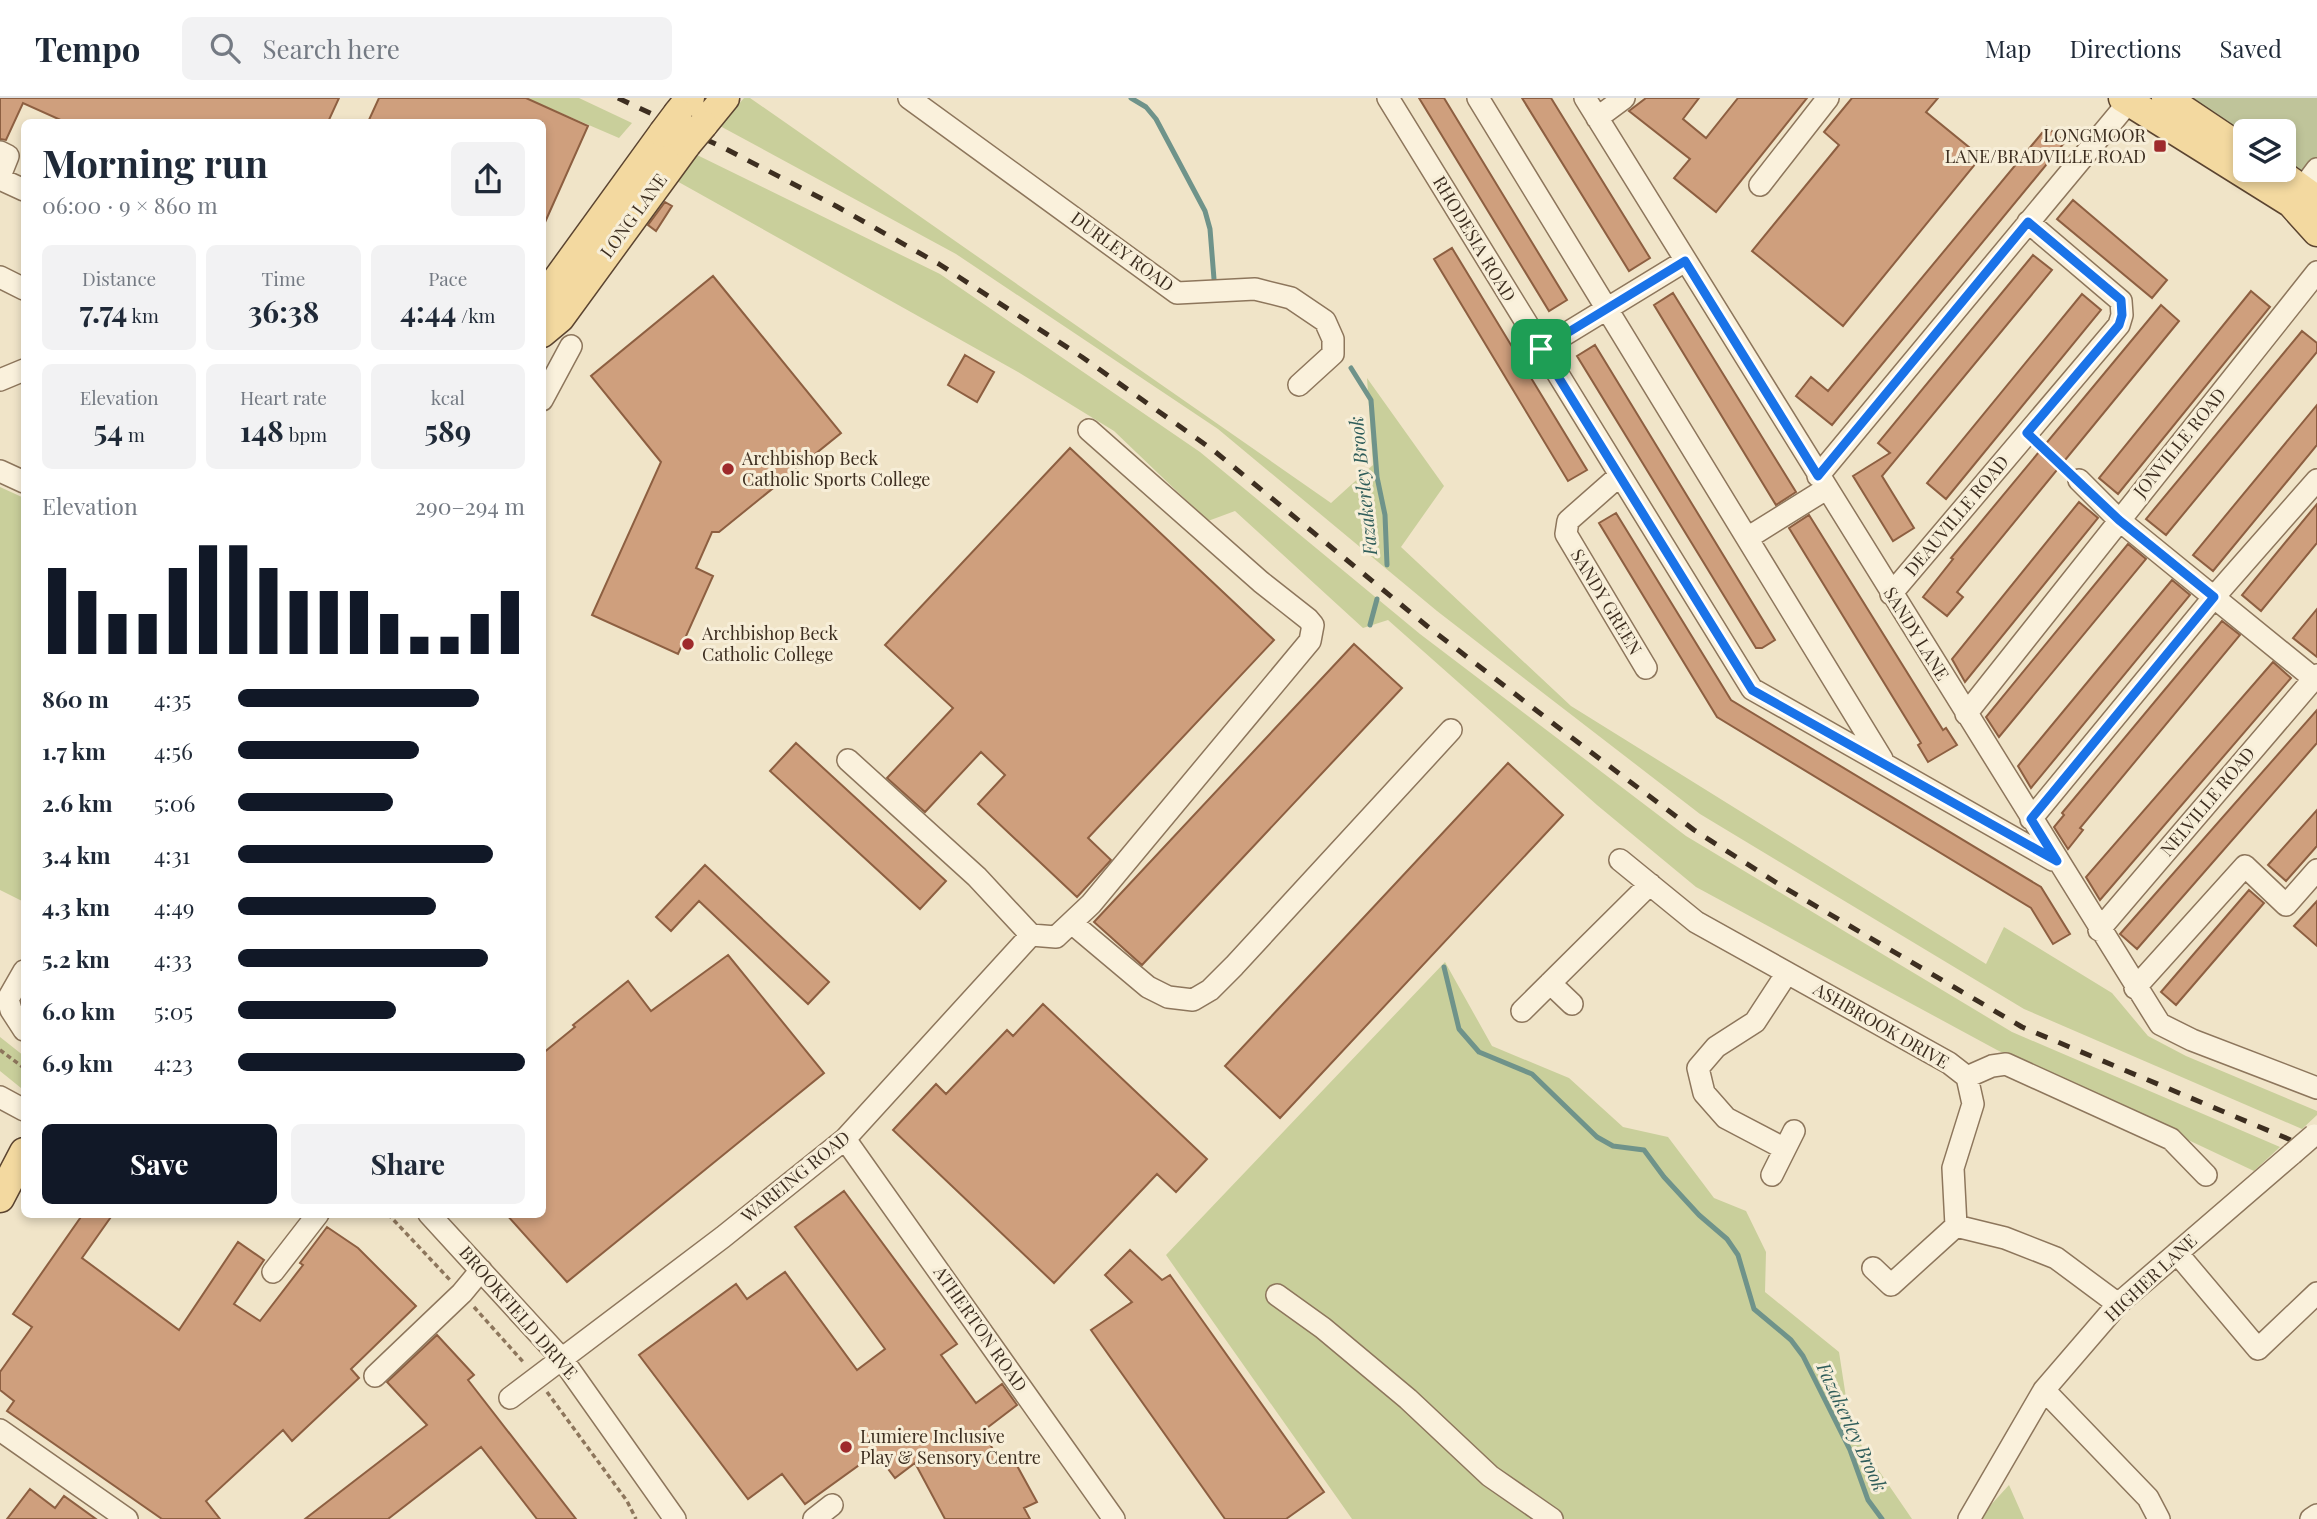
<!DOCTYPE html>
<meta charset="utf-8">
<style>
:root{--surface:#fff;--page:#f2f2f3;--text:#1f2937;--muted:#747a83;--line:#e0e1e3;--accent:#111827}
body{margin:0;font-family:"Playfair Display",serif;background:var(--page);color:var(--text);height:100vh;display:flex;flex-direction:column;font-size:26px;white-space:nowrap}
*{box-sizing:border-box;margin:0}
p{font-size:23px;color:var(--muted)}
.icon{flex:none;width:38px;height:38px;fill:none;stroke:currentColor;stroke-width:2;stroke-linecap:round;stroke-linejoin:round}
.map{position:relative;flex:1;overflow:hidden}
.side{position:absolute;left:21px;top:21px;width:525px;height:1099px;display:flex;flex-direction:column;background:var(--surface);border-radius:10px;box-shadow:0 4px 10px #0003}
.side>*{flex:none}
.controls{position:absolute;left:2233px;top:21px;display:grid;gap:14px}
.controls a{display:grid;place-items:center;width:63px;height:63px;border-radius:10px;background:var(--surface);box-shadow:0 4px 10px #0003;font-size:35px}
.pin{position:absolute;display:grid;place-items:center;width:60px;height:60px;color:#fff;margin:-30px;border-radius:14px;box-shadow:0 4px 10px #0006}
.round{display:grid;place-items:center;flex:none;width:74px;height:74px;border-radius:10px;background:var(--page)}
.overview{display:flex;align-items:center;justify-content:space-between;height:119px;padding:0 21px}
h1{font-size:38px;font-weight:700;line-height:52px}
.stats{display:grid;grid-template-columns:repeat(3,1fr);gap:10px;height:119px;padding:7px 21px}
.stats div{display:grid;align-content:center;border-radius:10px;background:var(--page);text-align:center}
.stats b{font-size:30px;font-weight:700}
.stats small{font-size:19px;font-weight:400}
.stats p{font-size:19px}
.chart{height:196px;padding:14px 21px}
.chart p{display:flex;justify-content:space-between}
.chart svg{width:100%;height:126px;margin-top:7px;stroke:var(--accent);stroke-width:6}
.cta{display:flex;gap:14px;margin-top:auto;padding:14px 21px}
.cta a{flex:1;height:80px;border-radius:10px;background:var(--accent);color:#fff;font-size:28px;font-weight:700;line-height:80px;text-align:center}
.cta a+a{background:var(--page);color:var(--text)}
ul{padding:0 21px;list-style:none;font-size:23px}
li{display:grid;grid-template-columns:112px 84px 1fr;align-items:center;height:52px}
li i{height:18px;border-radius:9px;background:var(--accent)}
header{display:flex;align-items:center;gap:42px;box-sizing:border-box;height:98px;padding:0 35px;background:var(--surface);border-bottom:2px solid var(--line)}
header strong{font-size:33px}
nav{display:flex;gap:38px;margin-inline-start:auto;font-size:24px}
.search{width:490px;height:63px;background:var(--page);display:flex;align-items:center;gap:18px;box-sizing:border-box;padding:0 24px;border-radius:10px;color:var(--muted);font-size:26px}
.map>svg:first-child{display:block}
</style>
<header>
<strong>Tempo</strong>
<div class="search"><svg class="icon" aria-label="search" viewBox="0 0 24 24"><circle cx="10" cy="10" r="6"/><path d="M15 15l6 6"/></svg>Search here</div>
<nav><a>Map</a><a>Directions</a><a>Saved</a></nav>
</header>
<div class="map">
<svg width="2317" height="1421" viewBox="0 0 2317 1421">
<rect width="100%" height="100%" fill="#f0e4c8"/>
<path fill="#c9cf9b" d="M526 0H579L632 25 619 40Z
M744 0H750L1331 405 1373 367 1367 280 1444 388 1401 449 1571 608 1986 866 2004 829 2112 895 2148 938 2186 958 2317 1013V1017L2302 1031 2024 911 1700 716 1437 513 1218 331 956 156 720 28Z
M695 56 940 176 1200 354 1420 536 1686 738 2012 934 2280 1049 2254 1073 1997 952 1696 789 1597 707 1388 522 1363 530 1235 413 1208 423 1114 333 1018 274 675 82Z
M0 389 24 400V804L0 792Z
M1445 864 1492 948 1569 980 1623 1029 1668 1039 1714 1100 1746 1113 1766 1154 1765 1194 1839 1254 1851 1332 1912 1421H1352L1166 1157Z
M0 939 24 958V984L21 990 0 973Z
M2009 1387 2024 1421H1978Z"/>
<path fill="#bfc49a" d="M2190 0H2317V88L2284 65V33H2245V38Z"/>
<g fill="none" stroke-linecap="round" stroke-linejoin="round">
<path stroke="#6f938a" stroke-width="5" d="M1131 0 1146 9 1156 21 1205 113 1210 131 1214 181
M1351 270 1371 302 1377 379 1385 417 1387 467
M1370 527 1377 501
M1444 869 1459 931 1479 954 1532 976 1597 1039 1613 1048 1644 1052 1664 1079 1699 1117 1727 1141 1738 1157 1754 1211 1791 1242 1803 1258 1850 1352 1868 1402 1882 1421"/>
</g>
<path fill="#cf9f7d" stroke="#8d5f41" stroke-width="2" d="M0 0H339L328 24H65L23 5 6 42 0 41Z
M379 0H526L588 28 542 131V24H368Z
M1419 0H1444L1567 202 1549 213Z
M1522 0H1551L1650 160 1629 173Z
M1646 0H1699L1683 21 1706 40 1738 0H1807L1716 114 1674 80 1690 61 1629 13Z
M1852 0H1938L1926 14 1981 59 1843 228 1752 153 1839 47 1824 34Z
M2047 29 2065 44 1832 327 1796 298 1811 279 1828 293Z
M2073 102 2167 182 2152 200 2057 121Z
M665 104 672 108 656 133 648 127Z
M1452 150 1587 372 1568 383 1434 161Z
M2033 157 2052 172 1882 378 1914 430 1893 443 1853 378 1890 355 1878 345Z
M713 178 841 335 719 434H712L696 470 713 478 678 556 592 517 661 364 591 278Z
M2251 193 2270 209 2118 396 2099 380Z
M1673 195 1796 394 1776 407 1654 207Z
M2082 196 2101 212 1946 401 1927 385Z
M2161 207 2179 223 1957 494 1963 499 1947 518 1923 499 1953 461 1951 460Z
M2302 233 2317 245V254L2166 437 2146 421Z
M1595 247 1775 542 1762 550H1756L1577 258Z
M965 257 994 274 977 304 948 287Z
M2317 307V347L2213 473 2193 457Z
M1070 350 1274 542 1088 740 1111 762 1077 799 978 706 1005 677 981 654 925 714 887 680 953 610 885 547Z
M2079 404 2098 420 1965 584 1952 561Z
M2317 406V445L2261 513 2242 497Z
M1616 415 1731 602 2041 789 2070 836 2053 846 2031 810 1717 619 1599 425Z
M1809 417 1943 632 1946 630 1957 647 1928 664 1918 647 1921 645 1789 430Z
M2128 446 2146 461 1999 639 1986 619Z
M2172 482 2190 497 2031 690 2018 668Z
M2317 511V559L2293 540Z
M2222 523 2240 537 2080 730 2083 732 2068 751 2054 729 2064 717 2062 715Z
M1354 546 1402 590 1142 867 1094 824Z
M2273 564 2291 580 2100 802 2086 779Z
M2317 612V645L2137 851 2120 836Z
M796 645 946 783 920 811 770 673Z
M1508 665 1563 717 1280 1020 1225 968Z
M2317 712V748L2286 783 2268 767Z
M705 767 829 884 808 906 699 803 671 833 656 819Z
M2249 792 2264 805 2176 907 2161 894Z
M2317 803V848L2294 828Z
M728 857 824 975 567 1184 506 1116H542V956L575 929 573 927 628 883 651 913Z
M1043 906 1207 1061 1176 1094 1157 1076 1054 1185 893 1032 936 986 946 996 1007 932 1013 938Z
M844 1093 957 1246 941 1257 976 1305 1002 1286 1017 1307 983 1333 998 1361 1010 1355 1037 1404 1024 1410 1030 1421H945L915 1365 895 1380 876 1355 805 1406 782 1376 748 1401 639 1257 736 1186 747 1201 785 1174 857 1272 885 1251 795 1129Z
M83 1116H113L82 1160 179 1232 238 1144 264 1162 234 1206 260 1223 303 1167 300 1165 327 1129 358 1150 416 1208 351 1271 359 1280 292 1343 283 1332 206 1403 220 1421H162L7 1313 14 1303 0 1292V1274L32 1229 13 1216Z
M1130 1152 1162 1182 1170 1177 1324 1394 1286 1421H1225L1091 1232 1132 1204 1105 1177Z
M437 1237 474 1277 468 1282 576 1421H537L481 1349 388 1421H305L427 1327 387 1284Z
M30 1391 55 1410 64 1398 96 1421H7Z"/>
<g fill="none" stroke-linecap="round" stroke-linejoin="round">
<g stroke="#8d765c" stroke-width="24">
<path id="minor" d="M909 0 1177 195 1255 191 1291 200 1325 223 1333 241V256L1299 287
M1388 0 1752 591 2053 762
M1478 0 1882 661
M1585 0 2160 926 2192 942 2317 990
M1597 20 1624 0
M0 54 8 58 0 78
M0 81 24 92
M1760 87 1828 0
M2293 103 2317 71
M0 179 24 191
M1541 251 1685 163
M0 282 24 272
M542 302 571 248
M0 373 24 384
M1619 378 1568 423 1566 436 1646 570
M1818 378 2132 0
M2079 382 2119 422 2317 583
M1749 439 1826 391
M1891 496 2119 227 2122 217 2121 203 2028 124
M1966 616 2317 174
M848 662 977 779 1031 837 1056 839 1091 806 1310 543 1313 527 1308 521 1261 484 1089 332
M2031 721 2214 499 2317 382
M1620 762 1696 824 1949 965 1967 979 1973 1006 1953 1070 1956 1128 2005 1140 2056 1160 2118 1206
M1073 826 1148 889 1168 899 1193 902 1210 892 1234 868 1451 632
M2099 832 2317 577
M24 873 8 901 11 912 24 932
M1550 885 1572 906
M2135 890 2245 768 2286 807 2317 772
M1522 913 1650 786
M1967 979 1992 968 2006 966 2171 1041 2206 1077
M0 999 24 1012
M845 1041 1114 1421
M1785 1051 1726 1020 1704 995 1698 970 1716 949 1755 924 1787 875
M1772 1077 1794 1033
M429 1116 562 1261 675 1421
M2177 1155 2258 1251 2317 1195
M1873 1170 1891 1187 1956 1128
M273 1174 318 1116
M1277 1197 1323 1230 1408 1301 1490 1378 1552 1421
M375 1278 462 1195 481 1172
M2044 1292 2148 1400 2159 1421
M510 1300 723 1139 845 1041 1031 837
M0 1332 127 1421
M814 1421 832 1407
M1969 1421 2044 1292 2118 1206 2292 1056
M2311 1421 2317 1417"/>
</g>
<g stroke="#5b4430" stroke-width="31">
<path id="major" d="M2123 0 2291 105 2317 134
M2166 0 2245 53
M678 15 690 0
M703 27 725 0
M2282 77 2317 102
M542 202 663 35
M542 235 560 220 687 46
M0 1100 24 1054"/>
</g>
<path stroke="#8d765c" stroke-width="3.5" stroke-dasharray="5 3.5" stroke-linecap="butt" d="M2042 348 2065 369
M0 952 24 970
M388 1116 450 1182
M474 1209 525 1266
M547 1294 627 1403 636 1421"/>
<use href="#minor" stroke="#faf1dc" stroke-width="21"/>
<use href="#major" stroke="#f3d9a0" stroke-width="28"/>
<path stroke="#3d2e20" stroke-width="5" stroke-dasharray="12 12" stroke-linecap="butt" d="M618 0 722 49 836 108 939 166 1082 259 1213 352 1427 528 1563 633 1694 732 1780 787 2022 929 2317 1053"/>
<g stroke="#8d765c" stroke-width="24" stroke-linecap="butt">
<path id="minor-bridge" d="M2292 1056 2314 1037"/>
</g>
<g stroke="#5b4430" stroke-width="31" stroke-linecap="butt">
<path id="major-bridge" d="M663 35 678 15
M687 46 703 27"/>
</g>
<use href="#minor-bridge" stroke="#faf1dc" stroke-width="21"/>
<use href="#major-bridge" stroke="#f3d9a0" stroke-width="28"/>
</g>
<g fill="none" stroke-linecap="round" stroke-linejoin="round">
<g stroke="#fff" stroke-width="14">
<path id="route" d="M2028 124 2121 202 2122 217 2119 227 2027 335 2119 422 2214 499 2031 721 2057 763 1752 592 1541 251 1685 163 1818 378Z"/>
</g>
<use href="#route" stroke="#1a73e8" stroke-width="9"/>
</g>
<g fill="#9e2a2b" stroke="#f7eed8" stroke-width="2.5">
<rect x="2153" y="41" width="14" height="14" rx="3.5"/>
<circle cx="728" cy="371" r="7"/>
<circle cx="688" cy="546" r="7"/>
<circle cx="846" cy="1349" r="7"/>
</g>
<g text-anchor="middle" stroke-width="6" stroke-linejoin="round" paint-order="stroke">
<g font-size="18" fill="#3d2e20" stroke="#f7eed8" text-anchor="start">
<text x="2146" y="44" text-anchor="end">LONGMOOR<tspan x="2146" dy="21">LANE/BRADVILLE ROAD</tspan></text>
<text x="742" y="367">Archbishop Beck<tspan x="742" dy="21">Catholic Sports College</tspan></text>
<text x="702" y="542">Archbishop Beck<tspan x="702" dy="21">Catholic College</tspan></text>
<text x="860" y="1345">Lumiere Inclusive<tspan x="860" dy="21">Play &amp; Sensory Centre</tspan></text>
</g>
<g font-size="18" fill="#3d2e20" stroke="#f7eed8">
<text transform="translate(634 118) rotate(-54)" y="6">LONG LANE</text>
<text transform="translate(1474 141) rotate(59)" y="6">RHODESIA ROAD</text>
<text transform="translate(1122 154) rotate(36)" y="6">DURLEY ROAD</text>
<text transform="translate(2180 345) rotate(-51)" y="6">JONVILLE ROAD</text>
<text transform="translate(1957 418) rotate(-50)" y="6">DEAUVILLE ROAD</text>
<text transform="translate(1606 504) rotate(59)" y="6">SANDY GREEN</text>
<text transform="translate(1916 536) rotate(58)" y="6">SANDY LANE</text>
<text transform="translate(2208 704) rotate(-50)" y="6">NELVILLE ROAD</text>
<text transform="translate(1881 928) rotate(30)" y="6">ASHBROOK DRIVE</text>
<text transform="translate(796 1079) rotate(-39)" y="6">WAREING ROAD</text>
<text transform="translate(2151 1180) rotate(-43)" y="6">HIGHER LANE</text>
<text transform="translate(518 1215) rotate(49)" y="6">BROOKFIELD DRIVE</text>
<text transform="translate(980 1231) rotate(55)" y="6">ATHERTON ROAD</text>
</g>
<g font-size="19" font-style="italic" fill="#2f5d5a" stroke="#f7eed8">
<text transform="translate(1363 388) rotate(-96)" y="7">Fazakerley Brook</text>
<text transform="translate(1852 1329) rotate(65)" y="7">Fazakerley Brook</text>
</g>
</g>
</svg>
<div class="controls">
<a><svg class="icon" aria-label="layers" viewBox="0 0 24 24"><path d="M12 4l9 5-9 5-9-5zM3 14l9 5 9-5"/></svg></a>
</div>
<div class="pin" style="left:1541px;top:251px;background:#1e9e55"><svg class="icon" aria-label="arrive" viewBox="0 0 24 24"><path d="M6 21V4h12l-3 4 3 4H6"/></svg></div>
<section class="side">
<div class="overview"><div><h1>Morning run</h1><p>06:00 · 9 × 860 m</p></div><a class="round"><svg class="icon" aria-label="share" viewBox="0 0 24 24"><path d="M12 15V3M7 8l5-5 5 5M5 13v7h14v-7"/></svg></a></div>
<div class="stats">
<div><p>Distance</p><b>7.74<small> km</small></b></div>
<div><p>Time</p><b>36:38</b></div>
<div><p>Pace</p><b>4:44<small> /km</small></b></div>
</div>
<div class="stats">
<div><p>Elevation</p><b>54<small> m</small></b></div>
<div><p>Heart rate</p><b>148<small> bpm</small></b></div>
<div><p>kcal</p><b>589</b></div>
</div>
<div class="chart"><p><span>Elevation</span>290–294 m</p>
<svg viewBox="0 0 160 44" preserveAspectRatio="none"><path d="M5 44V14M15 44V22M25 44V30M35 44V30M45 44V14M55 44V6M65 44V6M75 44V14M85 44V22M95 44V22M105 44V22M115 44V30M125 44V38M135 44V38M145 44V30M155 44V22"/></svg>
</div>
<ul>
<li><b>860 m</b>4:35<i style="width:84%"></i></li>
<li><b>1.7 km</b>4:56<i style="width:63%"></i></li>
<li><b>2.6 km</b>5:06<i style="width:54%"></i></li>
<li><b>3.4 km</b>4:31<i style="width:89%"></i></li>
<li><b>4.3 km</b>4:49<i style="width:69%"></i></li>
<li><b>5.2 km</b>4:33<i style="width:87%"></i></li>
<li><b>6.0 km</b>5:05<i style="width:55%"></i></li>
<li><b>6.9 km</b>4:23<i style="width:100%"></i></li>
</ul>
<div class="cta"><a>Save</a><a>Share</a></div>
</section>
</div>
